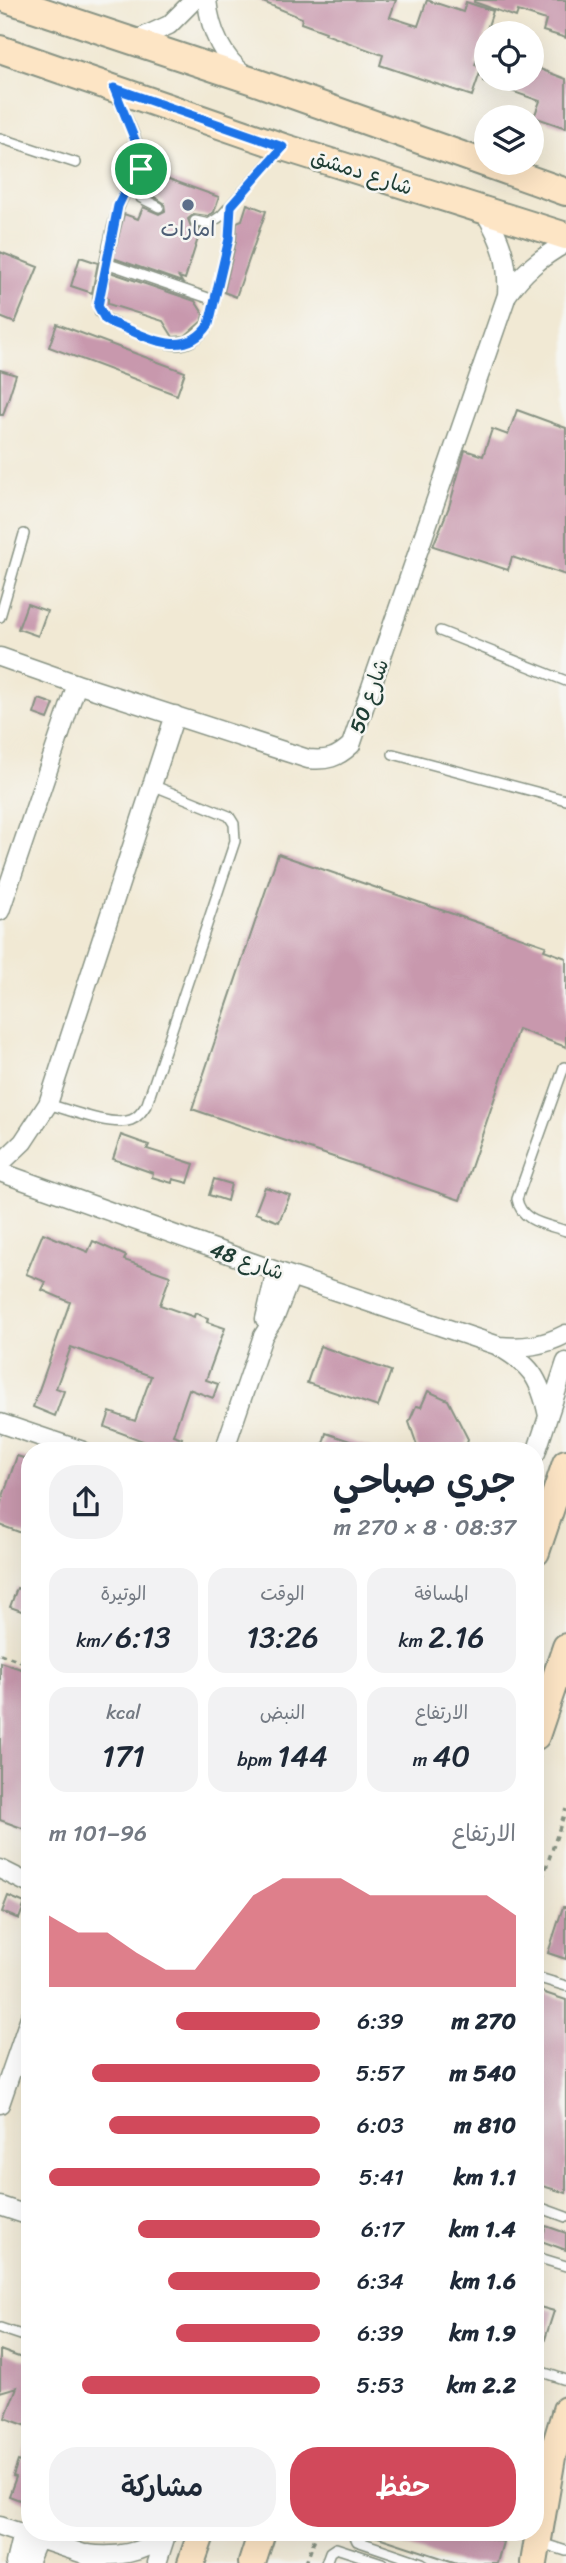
<!DOCTYPE html>
<html lang="ar">
<meta charset="utf-8">
<style>
:root{--surface:#fff;--page:#f2f2f3;--text:#1f2937;--muted:#747a83;--accent:#d1495b}
body{margin:0;font-family:Sriracha,"Playpen Sans Arabic",sans-serif;background:var(--page);color:var(--text);direction:rtl;height:100vh;display:flex;flex-direction:column;font-size:26px;white-space:nowrap}
*{box-sizing:border-box;margin:0}
p{font-size:23px;color:var(--muted)}
.icon{flex:none;width:38px;height:38px;fill:none;stroke:currentColor;stroke-width:2;stroke-linecap:round;stroke-linejoin:round}
.map{position:relative;flex:1;overflow:hidden;direction:ltr}
.drawer{position:absolute;left:21px;top:1442px;width:523px;height:1099px;display:flex;flex-direction:column;background:var(--surface);border-radius:28px;box-shadow:0 7px 28px #0002;direction:rtl}
.drawer>*{flex:none}
.controls{position:absolute;left:474px;top:21px;display:grid;gap:14px}
.controls a{display:grid;place-items:center;width:70px;height:70px;border-radius:50%;background:var(--surface);box-shadow:0 7px 28px #0002;font-size:35px}
.pin{position:absolute;display:grid;place-items:center;width:60px;height:60px;color:#fff;margin:-30px;border:4px solid #fff;border-radius:50%;box-shadow:0 2px 7px #0007}
.round{display:grid;place-items:center;flex:none;width:74px;height:74px;border-radius:28px;background:var(--page)}
.overview{display:flex;align-items:center;justify-content:space-between;height:119px;padding:0 28px}
h1{font-size:38px;font-weight:600;line-height:52px}
.figures{display:grid;grid-template-columns:repeat(3,1fr);gap:10px;height:119px;padding:7px 28px}
.figures div{display:grid;align-content:center;border-radius:18px;background:var(--page);text-align:center}
.figures b{font-size:30px;font-weight:600}
.figures small{font-size:19px;font-weight:400}
.figures p{font-size:19px}
.chart{height:196px;padding:14px 28px}
.chart p{display:flex;justify-content:space-between}
.chart svg{width:100%;height:126px;margin-top:7px;fill:var(--accent);opacity:.7}
.cta{display:flex;gap:14px;margin-top:auto;padding:14px 28px}
.cta a{flex:1;height:80px;border-radius:28px;background:var(--accent);color:#fff;font-size:28px;font-weight:600;line-height:80px;text-align:center}
.cta a+a{background:var(--page);color:var(--text)}
ul{padding:0 28px;list-style:none;font-size:23px}
li{display:grid;grid-template-columns:112px 84px 1fr;align-items:center;height:52px}
li i{height:18px;border-radius:9px;background:var(--accent)}
.map>svg:first-child{display:block}
</style>
<div class="map">
<svg width="566" height="2563" viewBox="0 0 566 2563">
<rect width="100%" height="100%" fill="#f6f6f2"/>
<filter id="ink" filterUnits="userSpaceOnUse"><feTurbulence type="fractalNoise" baseFrequency=".0143" numOctaves="2"/><feDisplacementMap in="SourceGraphic" scale="14" xChannelSelector="R" yChannelSelector="G"/><feConvolveMatrix kernelMatrix="1 2 1 2 8 2 1 2 1" color-interpolation-filters="sRGB"/></filter>
<filter id="wash" filterUnits="userSpaceOnUse"><feTurbulence type="fractalNoise" baseFrequency=".00686" numOctaves="4" result="noise"/><feDisplacementMap in="SourceGraphic" scale="28" xChannelSelector="R" yChannelSelector="G"/><feGaussianBlur stdDeviation="1.57" result="paint"/><feColorMatrix in="noise" values="0 0 0 0 0 0 0 0 0 0 0 0 0 0 0 0 0 1.4 0 .05"/><feComposite in="paint" operator="in"/></filter>
<g filter="url(#wash)">
<rect width="100%" height="100%" fill="#f1e9d4"/>
<g id="blocks">
<path fill="#c898ad" d="M258 0H396L390 17 418 26 427 0 463 12 466 2 493 11 475 65 482 67 472 96 380 65 383 55 325 34 326 32 301 23 302 18Z
M474 0H566V38L543 31 546 20 518 11 516 17 474 2Z
M532 66 566 79V128L534 117 540 101 483 81V79H532Z
M155 174 219 197 214 212 208 216 194 214 188 219 191 227 201 229 185 279 179 277 182 282 113 258 124 214 138 219 143 207 159 214 165 211 164 203 148 193Z
M247 204 266 211 236 297 224 292 236 241 237 222 242 220Z
M0 252 38 267 15 323 0 317Z
M80 257 98 263 92 293 71 286Z
M110 272 195 301 204 315 202 321 185 336 173 337 163 321 108 304V299L105 298Z
M57 324 185 372 177 395 49 347Z
M0 370 16 375 3 415H0Z
M517 410 566 428V575L512 557 508 570 433 546 449 507 465 450 483 456 492 429 508 435Z
M27 604 47 611 38 636 18 629Z
M39 699 54 704 48 719 34 714Z
M278 854 546 946 544 950 566 958V1047L518 1029 460 1200 192 1109Z
M121 1135 149 1145 147 1149 194 1164 188 1183 173 1179 172 1183 152 1177 153 1173 113 1159Z
M214 1179 231 1184 227 1201 209 1195Z
M265 1187 290 1195 279 1222 255 1213Z
M43 1233 88 1252 93 1241 126 1256 124 1260 170 1276 160 1305 194 1317 195 1313 208 1318 207 1322 225 1328 206 1380 218 1384 213 1398 189 1389 173 1435 182 1438 178 1451H170L105 1427 110 1412 135 1421 151 1376 71 1347 56 1388 64 1391 55 1416 33 1407 70 1302 42 1290 46 1282 26 1274Z
M320 1346 391 1371 378 1407 307 1383Z
M428 1391 448 1400 468 1439 464 1451H419L409 1422 416 1406 421 1407Z
M326 1433 371 1448V1451H321Z
M17 1456 30 1460V1536L0 1525V1505Z
M17 1588 30 1593V1614L10 1607Z
M0 1662 30 1672V1831L0 1820Z
M8 1896 25 1903 19 1919 2 1912Z
M563 1907H566V1959L548 1953Z
M536 1990 566 2000V2193L536 2184Z
M546 2226 566 2233V2250L541 2241Z
M536 2306 554 2311 539 2358H536Z
M0 2350 27 2360 30 2357V2427L5 2418 17 2387 0 2392Z
M27 2443H30V2504L9 2496 16 2477 13 2476 18 2461 21 2462Z
M372 2532H477V2535L503 2542 497 2563H457L372 2535Z"/>
</g>
</g>
<g filter="url(#ink)">
<use href="#blocks" fill-opacity="0" stroke="#889384" stroke-width="2"/>
<g fill="none" stroke-linecap="round" stroke-linejoin="round">
<g stroke="#889384" stroke-width="12">
<path id="lane" d="M117 96C125 116 138 138 141 159 142 172 137 185 141 198L159 207
M0 138 76 163
M141 169C110 205 108 254 98 298L100 313C110 325 162 345 178 345 192 344 202 335 209 324L229 239 231 206
M195 221 209 224 221 216 280 150
M106 263 214 300
M0 617 24 534
M440 631 566 681
M393 754 566 800
M564 1067 517 1199C521 1222 546 1224 566 1231
M48 1104C69 1110 112 1127 131 1120 139 1117 143 1110 147 1104L235 841 234 824 229 816 152 785
M536 1977 566 1986
M536 2206 566 2217
M536 2255 543 2259 566 2266
M0 2328 30 2338
M536 2370 566 2380
M353 2532 357 2541 422 2563
M541 2543 566 2551
M326 2563 330 2552 336 2548 382 2563"/>
</g>
<g stroke="#889384" stroke-width="21">
<path id="street" d="M207 0C210 29 221 56 245 75
M134 41 169 25 194 0
M507 295C523 272 541 257 566 243
M0 657 77 684 308 759C327 761 337 758 351 745L507 295C509 262 501 239 484 211
M0 911 77 684
M0 1164 23 1142 48 1104 175 715
M0 1172 276 1271 496 1345C530 1364 540 1377 548 1416
M265 1319 276 1271
M499 1346C524 1348 543 1346 566 1334
M0 1423 83 1451
M224 1451 263 1336 275 1317 291 1276
M536 1453 566 1362
M0 1869 30 1884
M0 2104 30 2017
M0 2206 30 2216
M0 2526 84 2554 99 2563
M87 2554C117 2558 141 2553 166 2536
M15 2563 22 2533
M28 2563 38 2539
M157 2563 167 2532"/>
</g>
<g stroke="#889384" stroke-width="30">
<path id="secondary" d="M9 0 253 81 566 192
M0 49 283 147 566 236
M536 1552 566 1463
M536 1736 566 1647
M191 2563 202 2532
M252 2563 262 2532
M534 2563 552 2457 566 2410"/>
</g>
<path stroke="#889384" stroke-width="3.5" stroke-dasharray="5 5" stroke-linecap="butt" d="M0 1654 30 1664
M536 1897 566 1809
M306 2563 317 2532"/>
<use href="#lane" stroke="#fff" stroke-width="9"/>
<use href="#street" stroke="#fff" stroke-width="18"/>
<use href="#secondary" stroke="#fde5c5" stroke-width="26"/>
</g>
</g>
<g fill="none" stroke-linecap="round" stroke-linejoin="round" filter="url(#ink)">
<g stroke="#fff" stroke-width="14">
<path id="route" d="M114 88 283 147 231 206 229 239 209 324C184 362 145 335 112 323L105 319 98 306 118 206 130 181 141 169 139 150Z"/>
</g>
<use href="#route" stroke="#1a73e8" stroke-width="9"/>
</g>
<circle fill="#5c6f8a" stroke="#f6f6f2" stroke-width="2.5" cx="188" cy="205" r="7"/>
<g text-anchor="middle" stroke-width="5" stroke-linejoin="round" paint-order="stroke">
<g font-size="21" fill="#1f3d34" stroke="#f6f6f2">
<text transform="translate(362 172) rotate(18)" y="7">شارع دمشق</text>
<text transform="translate(369 696) rotate(-70)" y="7">شارع 50</text>
<text transform="translate(247 1261) rotate(19)" y="7">شارع 48</text>
</g>
<g font-size="21" fill="#4e5e75" stroke="#f6f6f2">
<text x="188" y="236">امارات</text>
</g>
</g>
</svg>
<div class="controls">
<a><svg class="icon" aria-label="locate" viewBox="0 0 24 24"><circle cx="12" cy="12" r="6"/><path d="M12 2v4M12 18v4M2 12h4M18 12h4"/></svg></a>
<a><svg class="icon" aria-label="layers" viewBox="0 0 24 24"><path d="M12 4l9 5-9 5-9-5zM3 14l9 5 9-5"/></svg></a>
</div>
<div class="pin" style="left:141px;top:169px;background:#1e9e55"><svg class="icon" aria-label="arrive" viewBox="0 0 24 24"><path d="M6 21V4h12l-3 4 3 4H6"/></svg></div>
<section class="drawer">
<div class="overview"><div><h1>جري صباحي</h1><p>08:37 · 8 × 270 m</p></div><a class="round"><svg class="icon" aria-label="share" viewBox="0 0 24 24"><path d="M12 15V3M7 8l5-5 5 5M5 13v7h14v-7"/></svg></a></div>
<div class="figures">
<div><p>المسافة</p><b>2.16<small> km</small></b></div>
<div><p>الوقت</p><b>13:26</b></div>
<div><p>الوتيرة</p><b>6:13<small> /km</small></b></div>
</div>
<div class="figures">
<div><p>الارتفاع</p><b>40<small> m</small></b></div>
<div><p>النبض</p><b>144<small> bpm</small></b></div>
<div><p>kcal</p><b>171</b></div>
</div>
<div class="chart"><p><span>الارتفاع</span>96–101 m</p>
<svg viewBox="0 0 160 44" preserveAspectRatio="none"><path d="M0 44V19L10 25L20 25L30 32L40 38L50 38L60 25L70 12L80 6L90 6L100 6L110 12L120 12L130 12L140 12L150 12L160 19V44z"/></svg>
</div>
<ul>
<li><b>270 m</b>6:39<i style="width:53%"></i></li>
<li><b>540 m</b>5:57<i style="width:84%"></i></li>
<li><b>810 m</b>6:03<i style="width:78%"></i></li>
<li><b>1.1 km</b>5:41<i style="width:100%"></i></li>
<li><b>1.4 km</b>6:17<i style="width:67%"></i></li>
<li><b>1.6 km</b>6:34<i style="width:56%"></i></li>
<li><b>1.9 km</b>6:39<i style="width:53%"></i></li>
<li><b>2.2 km</b>5:53<i style="width:88%"></i></li>
</ul>
<div class="cta"><a>حفظ</a><a>مشاركة</a></div>
</section>
</div>
